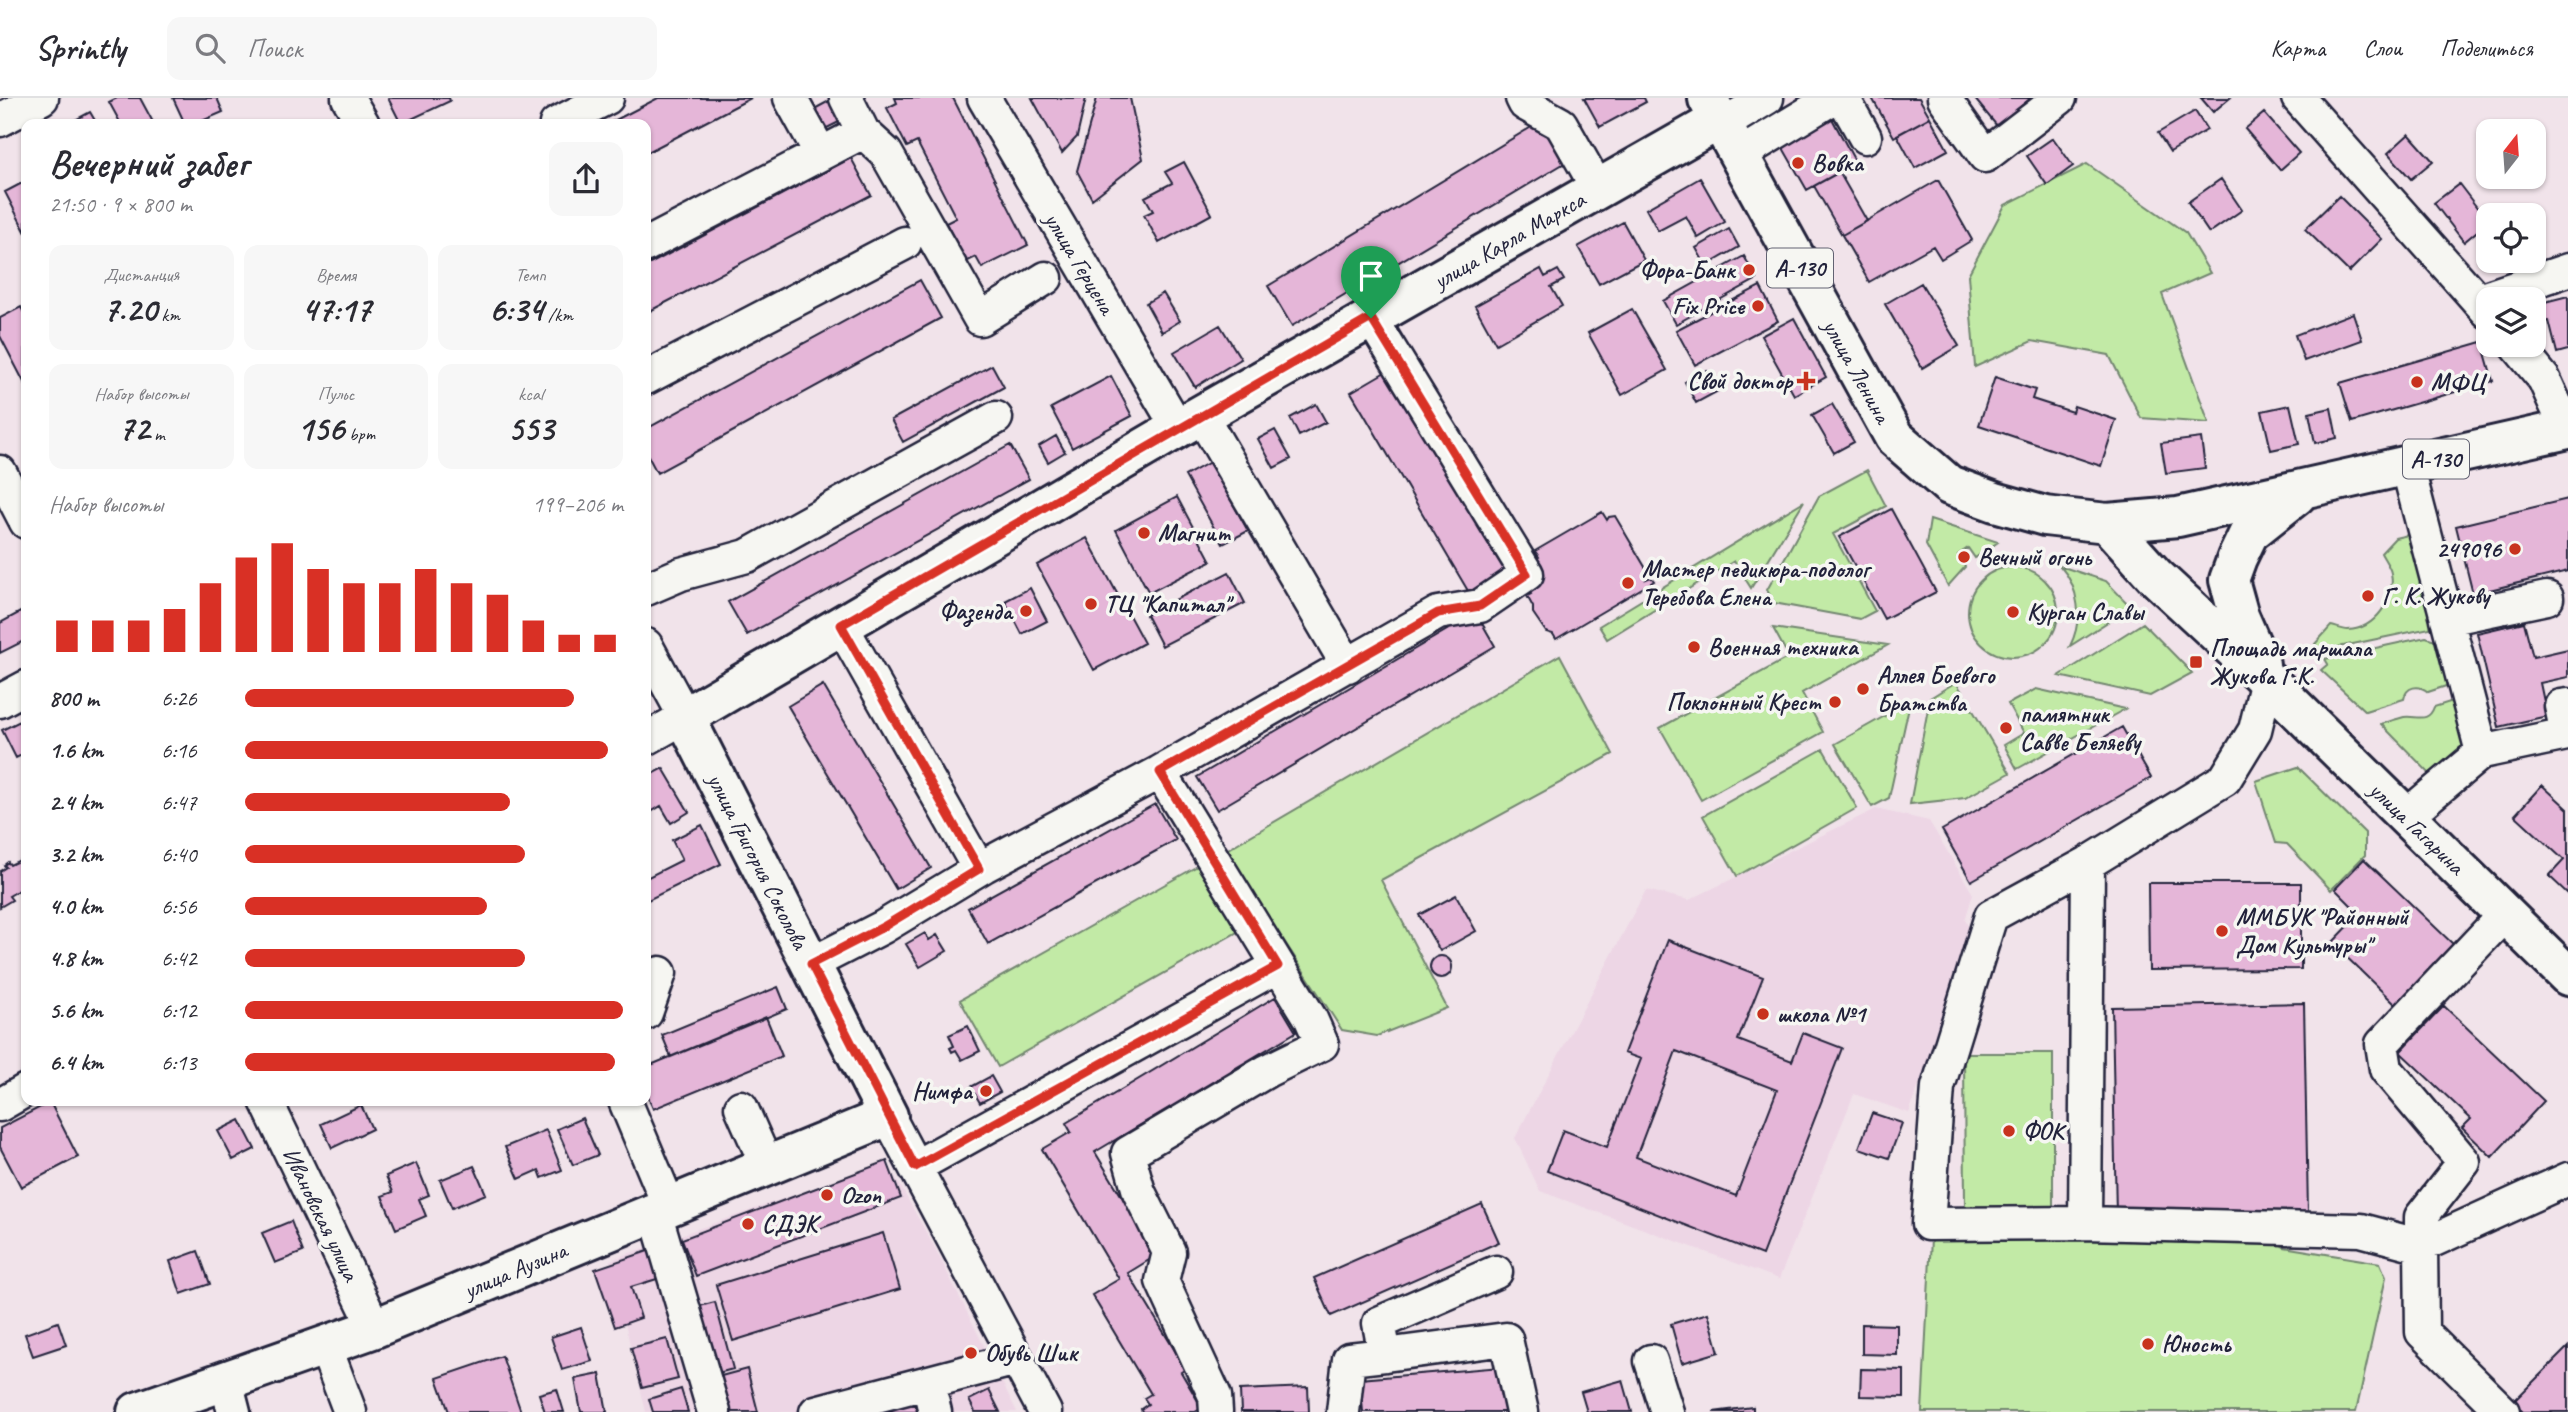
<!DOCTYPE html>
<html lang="ru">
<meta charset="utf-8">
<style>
:root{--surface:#fff;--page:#f7f7f7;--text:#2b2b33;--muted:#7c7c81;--line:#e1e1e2;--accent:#d93025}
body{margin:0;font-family:Caveat,sans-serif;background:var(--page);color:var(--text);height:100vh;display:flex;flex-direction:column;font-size:26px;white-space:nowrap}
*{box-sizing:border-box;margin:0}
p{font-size:23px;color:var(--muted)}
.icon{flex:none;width:38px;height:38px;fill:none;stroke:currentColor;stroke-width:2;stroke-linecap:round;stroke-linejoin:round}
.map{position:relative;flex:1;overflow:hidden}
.side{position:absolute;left:21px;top:21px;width:630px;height:987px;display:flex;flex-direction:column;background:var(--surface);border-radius:14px;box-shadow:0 2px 5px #0004}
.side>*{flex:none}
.needle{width:46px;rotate:17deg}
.controls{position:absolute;left:2476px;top:21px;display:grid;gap:14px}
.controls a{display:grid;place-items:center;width:70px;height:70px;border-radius:14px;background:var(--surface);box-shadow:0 2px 5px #0004;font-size:35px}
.pin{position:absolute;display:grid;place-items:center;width:60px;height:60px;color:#fff;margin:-72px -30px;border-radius:50% 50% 50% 0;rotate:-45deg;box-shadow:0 0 7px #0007}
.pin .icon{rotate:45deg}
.round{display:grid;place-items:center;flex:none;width:74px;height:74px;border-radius:14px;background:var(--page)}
.summary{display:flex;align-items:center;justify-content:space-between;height:119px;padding:0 28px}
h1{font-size:38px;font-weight:800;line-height:52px}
.figures{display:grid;grid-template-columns:repeat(3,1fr);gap:10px;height:119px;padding:7px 28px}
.figures div{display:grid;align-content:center;border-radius:14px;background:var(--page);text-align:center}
.figures b{font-size:35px;font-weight:800}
.figures small{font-size:19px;font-weight:400}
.figures p{font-size:19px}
.chart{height:196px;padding:14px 28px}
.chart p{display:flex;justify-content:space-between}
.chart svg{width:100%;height:126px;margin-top:7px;stroke:var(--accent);stroke-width:6}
ul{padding:0 28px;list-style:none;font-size:23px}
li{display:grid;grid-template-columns:112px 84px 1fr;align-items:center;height:52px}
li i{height:18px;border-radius:9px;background:var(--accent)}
header{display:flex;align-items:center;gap:42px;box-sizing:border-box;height:98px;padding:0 35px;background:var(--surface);border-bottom:2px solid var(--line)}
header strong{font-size:33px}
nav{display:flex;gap:38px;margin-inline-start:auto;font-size:24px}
.search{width:490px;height:63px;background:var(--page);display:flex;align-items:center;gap:18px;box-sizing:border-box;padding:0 24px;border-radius:14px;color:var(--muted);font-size:26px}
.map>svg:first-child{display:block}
</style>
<header>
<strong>Sprintly</strong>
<div class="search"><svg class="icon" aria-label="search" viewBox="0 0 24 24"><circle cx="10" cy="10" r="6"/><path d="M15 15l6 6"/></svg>Поиск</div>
<nav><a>Карта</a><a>Слои</a><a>Поделиться</a></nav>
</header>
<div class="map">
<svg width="2568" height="1314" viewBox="0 0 2568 1314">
<rect width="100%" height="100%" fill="#f1e3ea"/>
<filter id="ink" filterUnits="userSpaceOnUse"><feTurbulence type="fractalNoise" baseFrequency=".0143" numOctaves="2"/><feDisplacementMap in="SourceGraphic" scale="14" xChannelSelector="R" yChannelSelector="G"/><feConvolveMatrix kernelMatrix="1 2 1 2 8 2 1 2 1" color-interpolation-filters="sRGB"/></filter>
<g filter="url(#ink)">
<path fill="#edd6e5" d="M1876 711 1929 723 1973 796 1965 822 1973 837 1909 1015 1854 996 1779 1181 1540 1093 1515 1040 1646 792 1689 802Z
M887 1064 936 1152 1017 1314H646L610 1162Z"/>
<path fill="#c2eaa6" stroke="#728670" stroke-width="2" d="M2087 66 2186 135 2210 175 2162 196 2209 325 2141 320 2109 257 2032 243 1975 269 1968 177 2005 107Z
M1867 372 1886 408 1833 436 1875 513 1860 521 1774 505 1767 492 1819 398Z
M1804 403 1751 490 1734 463 1607 541 1599 528Z
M1930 422 1998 444 1975 460 1968 450 1958 457 1965 469 1948 488 1926 447Z
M2421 434 2436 497 2430 530 2319 553 2315 546 2331 528C2336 529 2343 532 2348 532 2375 531 2396 501 2391 475 2390 469 2384 461 2381 455L2395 440Z
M2060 468 2106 483 2131 509 2070 548C2083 522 2080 490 2060 468Z
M1968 514a45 45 0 1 1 90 0a45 45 0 1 1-90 0Z
M2143 525 2192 575 2150 598 2059 578Z
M1773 530 1888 547 1802 595 1823 634 1701 702 1660 630 1789 559Z
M2426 539 2438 543 2452 586 2428 594C2419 586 2406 588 2404 601L2365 613 2321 572 2328 566 2325 561Z
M1560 557 1613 656 1381 782 1447 910 1377 938 1342 932 1282 840 1273 843 1221 755Z
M1956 584 2010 675 1965 700 1910 706 1930 600Z
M2036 591 2125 611 2017 671 2004 647 2024 635 2008 606Z
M2453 603 2470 655 2434 680 2381 626C2388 624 2396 621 2404 619 2416 617 2428 626 2434 609Z
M1910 604 1889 700 1872 709 1835 646Z
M1823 651 1857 710 1737 778 1703 718Z
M2298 669 2365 735V757L2331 792 2287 746 2276 745 2256 683Z
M1201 766 1239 833 998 969 960 902Z
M1964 955H2053V1110L1965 1111Z
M2266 1137 2284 1149 2380 1165 2386 1179 2356 1314H1922L1931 1141Z"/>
<path fill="#e5b6d8" stroke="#22223b" stroke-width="2" fill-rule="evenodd" d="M117 0H140L154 26H121L109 4Z
M173 0H217L223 14 195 26H185Z
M388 0H449L450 3 401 26Z
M658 0H751L646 55V26H608Z
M895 0H953L1028 147 982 170 976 159 966 164 946 125 956 120 917 44 907 49 887 10 897 5Z
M1032 0H1086L1077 39 1062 55Z
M1097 0H1130L1143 61 1092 101 1077 73Z
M1584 0H1644L1646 4 1600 29Z
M1872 0H1919L1930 19 1894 39Z
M1974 0H2031L1997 28Z
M2201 0H2230L2213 14Z
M833 1 843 22 815 36 805 16Z
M2195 13 2207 32 2170 54 2158 35Z
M90 14 97 26H68Z
M1829 15 1856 65 1807 92 1779 43Z
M2264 15 2299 55 2280 72 2245 31Z
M1930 19 1948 52 1915 70 1897 37Z
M1543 22 1568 63 1292 228 1268 188Z
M2409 36 2433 63 2411 81 2388 55Z
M2053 40 2073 68 2047 87 2027 58Z
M851 60 871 97 646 215V168Z
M1184 64 1212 116 1159 145 1144 117 1153 113 1145 99 1172 85 1165 74Z
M1839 74 1867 123 1842 137 1814 88Z
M1700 80 1725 124 1698 140 1686 118 1658 133 1646 111Z
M2221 81 2242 112 2209 135 2188 104Z
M1938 82 1972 142 1941 161 1933 148 1869 184 1842 137Z
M26 83V135L5 94Z
M2459 86 2488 124 2464 144 2434 105Z
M2339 98 2382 141 2349 174 2305 131Z
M1623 124 1644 162 1599 186 1578 149Z
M1729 131 1739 149 1706 168 1696 150Z
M1744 158 1757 181 1676 226 1663 203Z
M1541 171 1545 179 1558 172 1564 182 1551 189 1562 208 1496 246 1475 208Z
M920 182 941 220 657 375 646 354V331Z
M1921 185 1959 248 1922 270 1885 206Z
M1760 188 1778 223 1695 267 1676 232Z
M1163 195 1180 223 1162 234 1146 205Z
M2568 198V252L2557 255 2549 223 2541 224 2537 206Z
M21 209 26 219 25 286 0 238V220Z
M1632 211 1667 272 1622 297 1588 235Z
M2353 215 2362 242 2304 263 2295 237Z
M1794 220 1826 279 1794 297 1761 238Z
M1220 227 1241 261 1195 289 1174 254Z
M2482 244 2493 283 2352 324 2340 285Z
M992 267 1004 289 903 344 891 322Z
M1392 270 1512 475 1471 498 1351 294Z
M1707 273 1718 293 1696 305 1685 284Z
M1111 278 1132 318 1072 350 1051 310Z
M1995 279 2035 292 2032 301 2072 314 2074 308 2116 322 2101 368 1979 327Z
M1316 306 1326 324 1299 338 1290 320Z
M1832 306 1854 344 1834 355 1812 317Z
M2290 307 2299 346 2271 352 2262 313Z
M2331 310 2337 340 2315 345 2309 315Z
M1275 332 1291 361 1274 370 1258 341Z
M1056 338 1065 354 1048 364 1039 348Z
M2201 340 2205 370 2166 375 2161 345Z
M1010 347 1029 381 747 537 728 504Z
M1210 364 1248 433 1223 446 1185 378Z
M1177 399 1211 463 1149 495 1116 432Z
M2568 401V473L2473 496 2456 428Z
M1891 411 1936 494 1884 521 1839 439Z
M1602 414 1607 422 1609 419 1615 418 1648 474 1646 481 1651 479 1654 483 1556 541 1553 536 1546 534 1533 515V509L1527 498 1531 496 1521 479 1531 464 1539 459 1535 453Z
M1087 440 1144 545 1094 572 1037 467Z
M1229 474 1245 505 1162 548 1146 517Z
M1030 490 1047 523 1022 536 1005 503Z
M26 511V542L0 555V525Z
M1476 515 1495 548 1217 712 1197 679Z
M2524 524 2533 559 2568 551V579L2540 585 2547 618 2499 629 2477 535Z
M823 587 931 770 896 791 788 608Z
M26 620V655L16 660 2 632Z
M2122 629 2151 680 1971 783 1942 732Z
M663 670 689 714 671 725 661 708 646 717V679Z
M2542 687 2568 711V796L2549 778 2564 762 2515 717Z
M1155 706 1176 742 988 846 968 810Z
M702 727 721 766 646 803V780L682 762 672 742Z
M2364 761 2454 847 2396 907 2332 845 2360 816 2335 791Z
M20 762 26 773V788L9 798 12 802 0 809V773L6 769 4 767 8 764 10 767Z
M2148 785H2301V871L2149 872Z
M1456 797 1476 833 1440 853 1419 817Z
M925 835 929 842 937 837 947 853 920 869 906 846Z
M1668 842 1763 879 1738 942 1792 963 1803 935 1842 950 1762 1157 1547 1073 1563 1032 1607 1049 1641 961 1624 955ZM1676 953 1777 992 1736 1098 1636 1059Z
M1430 869a11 11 0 1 1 22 0a11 11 0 1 1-22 0Z
M778 889 787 911 671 959 662 937Z
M1275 899 1296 934 1095 1054 1157 1157 1128 1175 1186 1271 1181 1274 1202 1310 1195 1314H1142L1141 1311 1148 1306 1144 1300 1151 1296 1092 1197 1119 1181 1042 1051 1071 1034 1066 1025Z
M2304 905 2308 1115 2116 1118 2112 909Z
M2444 908 2544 1003 2492 1059 2462 1030 2471 1021 2400 954Z
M766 919 782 958 653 1011 646 994V969Z
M968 928 980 953 962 962 956 952 952 954 950 950 954 948 949 937Z
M991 978 1000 994 980 1005 971 989Z
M50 1004 78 1059 21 1089 0 1049V1030Z
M361 1007 372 1031 332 1050 321 1026Z
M1872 1015 1902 1025 1889 1060 1859 1050Z
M582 1020 598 1057 573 1067 557 1031Z
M240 1022 255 1051 233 1062 218 1033Z
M546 1032 562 1072 542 1080 539 1072 519 1081 505 1049Z
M887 1063 901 1100 696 1178 682 1141Z
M416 1065 429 1097 419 1101 426 1118 396 1131 382 1098 393 1094 386 1078Z
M474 1068 486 1096 452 1110 440 1082Z
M1482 1106 1499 1144 1331 1218 1314 1180Z
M291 1123 303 1154 275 1165 262 1135Z
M883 1135 900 1191 733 1243 716 1187Z
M651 1152 660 1180 631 1189 641 1220 615 1229 595 1171Z
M198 1153 210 1186 181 1196 170 1163Z
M715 1204 733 1271 703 1279 685 1212Z
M1708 1215 1719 1254 1682 1265 1671 1226Z
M58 1224 66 1247 33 1258 25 1236Z
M1862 1226 1897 1227V1257L1862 1256Z
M581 1229 592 1263 562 1272 551 1239Z
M667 1241 678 1281 642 1290 631 1250Z
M2568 1249V1314H2523L2513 1304Z
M502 1258 521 1314H449L437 1280Z
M1501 1269 1505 1314H1363L1360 1281Z
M747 1271 758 1314H718L710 1281Z
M1861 1271 1904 1272V1299L1860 1298Z
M600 1276 607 1314H581L575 1281Z
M1623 1282 1632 1314H1587L1581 1294Z
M1308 1289 1309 1314H1241L1240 1292Z
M557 1291 564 1314H545L539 1296Z
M681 1291 688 1314H653L649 1301Z
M989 1292 1000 1314H975L969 1302Z
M921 1297 925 1314H855Z
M1753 1309V1314H1713Z"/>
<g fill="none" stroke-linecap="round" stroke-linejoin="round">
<g stroke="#22223b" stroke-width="37">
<path id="minor" d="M348 0 363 26
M790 0 821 56
M984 0 1178 330
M1522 0 1525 6 1561 26 1598 91
M1843 0 1865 39
M1944 0 1985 58 2060 0
M2298 0 2488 214
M0 22 42 0
M556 26 607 0
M1722 27 1767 0
M863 34 886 55 980 221 1046 180
M1739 57 1833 0
M646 147 863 34 846 0
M2479 202 2568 172
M2516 247 2544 281 2567 332
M646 280 905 145
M1201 317 1348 568
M0 374 26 424
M646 491 681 476 747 458 996 320
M2447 521 2547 500
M841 527 979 771
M646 547 685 619 646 641
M2267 582 2255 632 2225 681 2088 765 1991 818 1938 989 1928 1126 2085 1125 2361 1132 2421 1148V1119L2464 1064 2386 971 2382 946 2505 816
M0 603 26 589
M2482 654 2567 636 2561 608 2568 607
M1160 674 1311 921 1322 946 1267 973 1128 1055 1139 1094 1169 1154 1162 1183 1215 1298 1216 1314
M2406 718 2482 654 2407 367
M811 866 883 829 984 768 1160 674 1438 515 1480 508 1527 476 1371 220
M646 915 660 875
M266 1003 375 1230
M625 1003 669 1108
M0 1007 26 992
M741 1009 767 1068
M888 1018 1045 1314
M915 1069 1278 868
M655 1114 714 1314
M2085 1125 2088 765
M1496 1174 1379 1225 1385 1257 1506 1241 1522 1314
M325 1248 350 1314
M1651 1263 1667 1314
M226 1283 234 1314
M928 1284 935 1314
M816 1314 1016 1261
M1343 1314 1349 1261 1385 1257
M2503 1314 2422 1234 2421 1148 2568 1081"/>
</g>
<g stroke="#22223b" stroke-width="44">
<path id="major" d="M1708 1 1894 339 1949 387 1995 404 2045 418 2107 425 2178 419 2568 331
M2107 425 2155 478 2267 582 2568 878
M2260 566 2239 518 2229 482 2237 460 2249 435 2297 397
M137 1314 375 1230 888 1018 685 619 1178 330 1719 22"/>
</g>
<use href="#minor" stroke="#f6f6f2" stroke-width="32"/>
<use href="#major" stroke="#f6f6f2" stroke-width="38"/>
</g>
</g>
<g fill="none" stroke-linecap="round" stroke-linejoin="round" filter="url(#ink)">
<g stroke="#fff" stroke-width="14">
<path id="route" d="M1371 220 1527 476 1480 508 1438 515 1160 674 1278 868 915 1069 811 866 883 829 979 771 841 527Z"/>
</g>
<use href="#route" stroke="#d93025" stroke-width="9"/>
</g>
<g fill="#c8321e" stroke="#f6f6f2" stroke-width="2.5">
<circle cx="1798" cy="65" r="7"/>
<circle cx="1749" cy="172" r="7"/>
<circle cx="1758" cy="208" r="7"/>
<path d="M1802.5 272.5h7v7h7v7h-7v7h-7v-7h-7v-7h7z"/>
<circle cx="2417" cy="284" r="7"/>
<circle cx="1144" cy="435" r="7"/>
<circle cx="2515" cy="451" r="7"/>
<circle cx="1964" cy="459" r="7"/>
<circle cx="1628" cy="485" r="7"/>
<circle cx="2368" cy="498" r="7"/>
<circle cx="1091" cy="506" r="7"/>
<circle cx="1026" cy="513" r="7"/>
<circle cx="2013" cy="514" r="7"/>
<circle cx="1694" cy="549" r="7"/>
<rect x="2189" y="557" width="14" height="14" rx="3.5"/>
<circle cx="1863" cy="591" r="7"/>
<circle cx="1835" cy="604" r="7"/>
<circle cx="2006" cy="630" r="7"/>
<circle cx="2222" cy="833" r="7"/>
<circle cx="1763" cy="916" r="7"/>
<circle cx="986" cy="993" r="7"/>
<circle cx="2009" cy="1033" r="7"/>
<circle cx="827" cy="1097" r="7"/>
<circle cx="748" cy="1126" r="7"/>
<circle cx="2148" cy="1246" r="7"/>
<circle cx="971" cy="1255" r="7"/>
</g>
<g text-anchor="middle" stroke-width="7" stroke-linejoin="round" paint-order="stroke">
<g fill="#f6f6f2" stroke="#626272" stroke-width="2">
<rect x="1767" y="150.5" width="66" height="39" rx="5"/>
<rect x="2403" y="341.5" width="66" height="39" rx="5"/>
</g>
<g font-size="23" font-weight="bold" fill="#22223b">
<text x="1800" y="178">А-130</text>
<text x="2436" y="369">А-130</text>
</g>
<g font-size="24" font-weight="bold" fill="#22223b" stroke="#f6f6f2" text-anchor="start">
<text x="1812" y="73">Вовка</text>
<text x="1735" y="180" text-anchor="end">Фора-Банк</text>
<text x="1744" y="216" text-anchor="end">Fix Price</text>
<text x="1792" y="291" text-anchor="end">Свой доктор</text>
<text x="2431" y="292">МФЦ</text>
<text x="1158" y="443">Магнит</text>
<text x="2501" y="459" text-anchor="end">249096</text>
<text x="1978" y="467">Вечный огонь</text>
<text x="1642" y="479">Мастер педикюра-подолог<tspan x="1642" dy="28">Теребова Елена</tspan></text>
<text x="2382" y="506">Г. К. Жукову</text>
<text x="1105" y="514">ТЦ "Капитал"</text>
<text x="1012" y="521" text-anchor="end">Фазенда</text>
<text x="2027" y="522">Курган Славы</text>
<text x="1708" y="557">Военная техника</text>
<text x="2210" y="558">Площадь маршала<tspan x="2210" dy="28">Жукова Г.К.</tspan></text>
<text x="1877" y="585">Аллея Боевого<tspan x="1877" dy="28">Братства</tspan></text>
<text x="1821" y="612" text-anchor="end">Поклонный Крест</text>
<text x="2020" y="624">памятник<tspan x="2020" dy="28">Савве Беляеву</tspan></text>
<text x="2236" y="827">ММБУК "Районный<tspan x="2236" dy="28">Дом Культуры"</tspan></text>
<text x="1777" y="924">школа №1</text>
<text x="972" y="1001" text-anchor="end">Нимфа</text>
<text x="2023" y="1041">ФОК</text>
<text x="841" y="1105">Ozon</text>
<text x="762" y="1134">СДЭК</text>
<text x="2162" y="1254">Юность</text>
<text x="985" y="1263">Обувь Шик</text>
</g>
<g font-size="24" fill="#22223b" stroke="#f6f6f2">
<text transform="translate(1509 142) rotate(-30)" y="8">улица Карла Маркса</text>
<text transform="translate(1080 165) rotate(59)" y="8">улица Герцена</text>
<text transform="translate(1857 273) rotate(61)" y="8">улица Ленина</text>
<text transform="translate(2417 730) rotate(44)" y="8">улица Гагарина</text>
<text transform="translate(758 763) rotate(63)" y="8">улица Григория Соколова</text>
<text transform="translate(321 1116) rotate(64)" y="8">Ивановская улица</text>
<text transform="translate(515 1172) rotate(-23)" y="8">улица Аузина</text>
</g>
</g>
</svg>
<div class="controls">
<a><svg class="needle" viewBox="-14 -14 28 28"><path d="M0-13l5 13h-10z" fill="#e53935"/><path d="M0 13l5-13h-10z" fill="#7c7c81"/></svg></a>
<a><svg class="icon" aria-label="locate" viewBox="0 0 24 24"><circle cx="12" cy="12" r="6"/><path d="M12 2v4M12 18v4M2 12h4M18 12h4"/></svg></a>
<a><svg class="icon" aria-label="layers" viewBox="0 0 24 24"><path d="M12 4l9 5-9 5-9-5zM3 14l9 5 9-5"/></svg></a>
</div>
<div class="pin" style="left:1371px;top:220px;background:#1e9e55"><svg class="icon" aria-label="arrive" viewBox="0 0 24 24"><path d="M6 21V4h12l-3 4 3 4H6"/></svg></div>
<section class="side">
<div class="summary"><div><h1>Вечерний забег</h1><p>21:50 · 9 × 800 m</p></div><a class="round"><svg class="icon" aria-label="share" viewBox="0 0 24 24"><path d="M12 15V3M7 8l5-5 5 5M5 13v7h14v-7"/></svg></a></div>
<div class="figures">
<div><p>Дистанция</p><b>7.20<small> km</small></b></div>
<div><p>Время</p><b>47:17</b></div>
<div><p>Темп</p><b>6:34<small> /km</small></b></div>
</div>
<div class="figures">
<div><p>Набор высоты</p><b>72<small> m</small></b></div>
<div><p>Пульс</p><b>156<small> bpm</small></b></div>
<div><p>kcal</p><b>553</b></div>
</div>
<div class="chart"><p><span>Набор высоты</span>199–206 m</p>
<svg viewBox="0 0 160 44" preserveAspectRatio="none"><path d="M5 44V33M15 44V33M25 44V33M35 44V29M45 44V20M55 44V11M65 44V6M75 44V15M85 44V20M95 44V20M105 44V15M115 44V20M125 44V24M135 44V33M145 44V38M155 44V38"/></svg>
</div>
<ul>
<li><b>800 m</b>6:26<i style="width:87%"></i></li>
<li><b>1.6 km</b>6:16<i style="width:96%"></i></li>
<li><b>2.4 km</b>6:47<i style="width:70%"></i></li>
<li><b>3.2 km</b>6:40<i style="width:74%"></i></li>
<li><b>4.0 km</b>6:56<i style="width:64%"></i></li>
<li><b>4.8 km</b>6:42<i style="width:74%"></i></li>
<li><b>5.6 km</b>6:12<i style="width:100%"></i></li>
<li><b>6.4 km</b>6:13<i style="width:98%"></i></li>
</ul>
</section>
</div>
